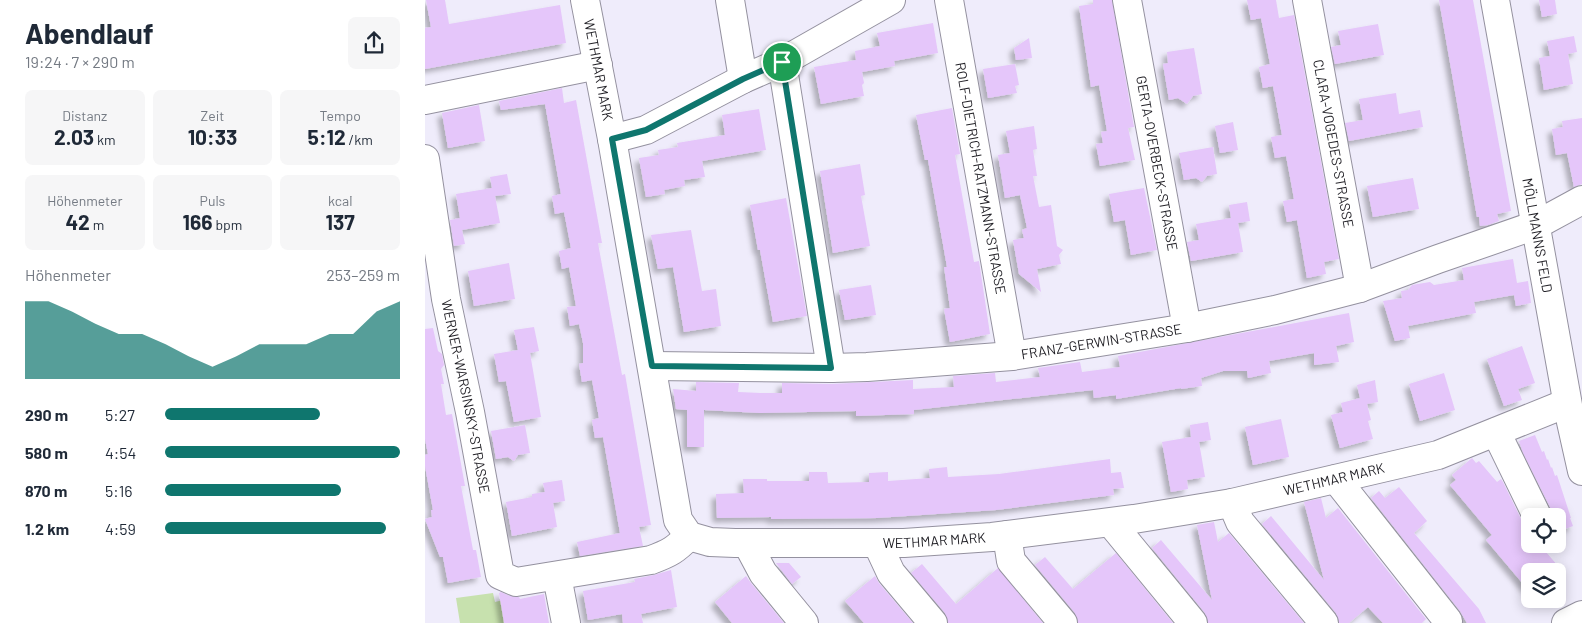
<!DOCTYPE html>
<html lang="de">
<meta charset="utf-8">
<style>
:root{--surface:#fff;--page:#f6f6f7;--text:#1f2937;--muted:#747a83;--accent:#0f766e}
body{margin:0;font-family:Barlow,sans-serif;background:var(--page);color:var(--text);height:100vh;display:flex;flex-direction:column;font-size:19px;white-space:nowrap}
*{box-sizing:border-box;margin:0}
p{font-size:16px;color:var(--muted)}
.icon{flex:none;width:28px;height:28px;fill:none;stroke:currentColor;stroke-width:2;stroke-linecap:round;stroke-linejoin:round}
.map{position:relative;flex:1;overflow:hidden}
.panel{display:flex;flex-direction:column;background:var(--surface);width:425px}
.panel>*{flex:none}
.fabs{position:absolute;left:1096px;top:508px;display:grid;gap:10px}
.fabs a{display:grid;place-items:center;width:45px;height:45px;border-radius:8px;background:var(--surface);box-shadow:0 2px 12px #0003;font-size:25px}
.pin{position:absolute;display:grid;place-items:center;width:42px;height:42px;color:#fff;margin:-21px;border:2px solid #fff;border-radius:50%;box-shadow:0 1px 5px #0007}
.round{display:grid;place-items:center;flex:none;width:52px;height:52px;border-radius:8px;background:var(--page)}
.head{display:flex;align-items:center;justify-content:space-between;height:85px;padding:0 25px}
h1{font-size:28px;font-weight:700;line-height:38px}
.figures{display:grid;grid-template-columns:repeat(3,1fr);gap:8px;height:85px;padding:5px 25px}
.figures div{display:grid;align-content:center;border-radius:8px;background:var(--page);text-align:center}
.figures b{font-size:21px;font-weight:700}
.figures small{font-size:14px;font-weight:400}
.figures p{font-size:14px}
.chart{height:140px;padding:10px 25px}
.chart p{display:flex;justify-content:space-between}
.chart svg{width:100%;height:90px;margin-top:5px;fill:var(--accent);opacity:.7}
ul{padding:0 25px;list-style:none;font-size:16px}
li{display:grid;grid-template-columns:80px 60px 1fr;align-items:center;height:38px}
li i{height:12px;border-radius:6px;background:var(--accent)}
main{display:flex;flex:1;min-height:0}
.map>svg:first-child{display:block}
</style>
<main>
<section class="panel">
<div class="head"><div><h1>Abendlauf</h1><p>19:24 · 7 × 290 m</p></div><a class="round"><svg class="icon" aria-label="share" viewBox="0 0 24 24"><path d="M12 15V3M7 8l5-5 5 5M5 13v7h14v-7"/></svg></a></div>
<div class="figures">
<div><p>Distanz</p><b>2.03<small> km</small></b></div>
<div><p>Zeit</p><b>10:33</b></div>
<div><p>Tempo</p><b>5:12<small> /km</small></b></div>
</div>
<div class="figures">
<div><p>Höhenmeter</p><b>42<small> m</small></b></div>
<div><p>Puls</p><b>166<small> bpm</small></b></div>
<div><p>kcal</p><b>137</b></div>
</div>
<div class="chart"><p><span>Höhenmeter</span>253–259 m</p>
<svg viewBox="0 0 160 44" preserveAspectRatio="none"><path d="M0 44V6L10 6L20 11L30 17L40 22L50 22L60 27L70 33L80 38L90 33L100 27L110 27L120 27L130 22L140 22L150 11L160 6V44z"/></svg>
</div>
<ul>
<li><b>290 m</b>5:27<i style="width:66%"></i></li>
<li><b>580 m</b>4:54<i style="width:100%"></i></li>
<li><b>870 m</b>5:16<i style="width:75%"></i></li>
<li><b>1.2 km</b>4:59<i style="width:94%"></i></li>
</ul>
</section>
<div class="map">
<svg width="1157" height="623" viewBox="0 0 1157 623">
<defs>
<filter id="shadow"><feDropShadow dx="-4.5" dy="4.5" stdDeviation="2.5" flood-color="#0004"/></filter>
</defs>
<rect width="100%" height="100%" fill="#efecfb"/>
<path fill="#c7e1ae" d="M68 593 70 602 78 600 82 623H35L31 598Z"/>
<path fill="#e5c6fa" filter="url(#shadow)" d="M1 0H20L24 24 135 5 141 43 0 69V28L6 27Z
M668 0H687L709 127 703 128 710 160 675 166 671 144 678 143 676 132 682 131 674 85 666 87 654 6 668 4Z
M822 0H851L854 18 869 15 914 259 899 262 901 274 882 278 872 220 862 222 858 201 869 199 865 177 861 156 850 158 846 137 857 135 848 86 838 88 834 67 845 64 836 18 826 20Z
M1014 0H1048L1086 211 1072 214 1074 221 1063 225 1055 226 1054 217H1052Z
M1114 0H1130L1132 14 1117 17Z
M508 23 513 53 469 61 470 66 437 72 439 83 437 85 439 96 396 104 389 67 431 60 430 51 455 46 452 33Z
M953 24 959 55 910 64 906 47 916 45 913 31Z
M1149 36 1152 52 1143 54 1148 84 1119 90 1114 58 1125 56 1122 41Z
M604 38 607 58 591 60 589 48Z
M769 48 777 94 768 96 762 104 753 98 744 100 738 64 743 63 742 52Z
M590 64 594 85 590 86 592 93 563 98 558 69Z
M137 88 139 103 151 100 177 243H173L197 375 200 374 226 525 214 527 218 546 155 556 152 542 195 533 178 437 170 438 167 420 174 418 167 380 157 382 154 364 158 363V343L154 324 145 326 142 307 151 306 144 267 137 269 134 251 146 248 139 212 130 214 127 196 136 194 120 104 76 110 74 101Z
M971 93 974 114 995 110 998 127 924 141 920 123 938 120 934 99Z
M54 105 60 141 23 148 17 113Z
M527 108 535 154 530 155 549 262 554 261 565 334 525 342 519 309 525 308 519 267H522L503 160H500L491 115Z
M334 109 341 150 277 161 280 177 259 180 260 186 239 190 240 194 221 197 214 158 234 155 233 150 253 147 252 143 300 135 297 115Z
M1157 118V184L1149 187 1142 153 1131 155 1127 129 1138 127 1137 121Z
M808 122 813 150 795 153 790 126Z
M609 126 612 149 608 150 612 176H608L614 207 626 205 632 246 638 250 634 255 636 264 612 269 616 292 594 274 588 240 599 238 597 230 602 228 595 195 580 198 573 155 585 153 581 131Z
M788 147 792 174 782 176 777 182 771 178 759 180 754 153Z
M435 164 440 195 436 196 445 246 408 253 395 171Z
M82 174 86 194 70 196 75 223 37 230 40 244 29 246 25 220 35 218 36 224 31 194 67 188 65 177Z
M988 178 994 209 948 217 942 186Z
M719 188 732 250 706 255 700 220 689 222 684 194Z
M361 198 382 316 348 322 335 250H333L325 205Z
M822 202 825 221 813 223 818 252 766 261 762 242 774 240 771 224 806 218 804 205Z
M266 230 277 291 291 289 296 326 259 332 248 267 233 269 226 235Z
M1088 259 1092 283 1103 281 1106 303 1091 306 1089 295 1049 302 1051 313 983 326 985 338 970 341 958 301 977 298 976 291 983 290 987 285 1005 282 1009 285 1039 280 1037 268Z
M84 263 90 299 49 306 43 271Z
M446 285 451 315 420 320 414 290Z
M924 313 929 342 911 346 914 362 889 365V353L844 361 846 373 823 378 822 371H798L776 378 777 386 756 389V388L691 399V395L669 398 668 390 489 410V414L431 416V411L335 413 279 410V447H262V410L251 409 248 389 271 391V382L314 383 313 392 336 393H357V383L406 384 488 380V389L529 387 528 376 570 373 571 382 615 377 613 368 655 362 657 372 695 367 693 356Z
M109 327 114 351 105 353 116 417 89 422 81 381 74 382 69 354 93 350 89 330Z
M8 328 13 351 17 354 19 365 16 369 19 384H16L21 415 27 414 40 486H36L48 550H51L56 577 23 583 18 557H15L0 519 7 517 6 510H8L0 466V455L3 454 0 439V329Z
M1097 346 1110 383 1093 389 1097 400 1079 406 1062 359Z
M1019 373 1030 410 995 421 984 384Z
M950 380 953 402 942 404 946 420 943 421 948 439 915 448 906 415 918 412 916 403 935 398 932 385Z
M856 419 864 457 828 465 820 427Z
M783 422 786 440 774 442 780 477 762 480 763 489 746 492 737 442 766 437 765 425Z
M100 425 105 453 93 455 89 461 83 457 71 459 66 431Z
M1110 435 1117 452 1119 451 1122 460 1123 459 1126 468 1127 467 1130 476 1132 475 1146 518H1145L1148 526 1132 532V516H1127L1126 509 1098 453 1094 441Z
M1047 458 1051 463 1054 461 1072 482 1076 479 1078 482 1098 523 1105 530V544H1117L1115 545 1133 566 1128 571H1105L1104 591 1061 540 1067 535 1025 485 1031 480 1027 475Z
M685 459 686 473 696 472 699 488 688 489 689 495 571 510 452 518 346 519V517L292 518 291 494 319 493 318 479H342V481H384V472H402L403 483 444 482V473L463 472V481L505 478 504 469 522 467 523 477 574 474Z
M137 480 140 501 128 503 132 527 87 536 81 502 107 497V494L120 492 118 483Z
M974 487 1002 521 989 533 1054 609 1061 623H1042L1035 611 946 498 954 491 960 498Z
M896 498 901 518 913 508 1001 619 997 623H958L943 607 924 623H914L911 613 837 524 846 516 899 580 879 502Z
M789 522 793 542 804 533 879 623H783L780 613 727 548 736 540 787 600 772 525Z
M691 553 748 623H653L650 613 610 565 620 557 648 589Z
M351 563H364L376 577 367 584Z
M497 564 531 604 573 568 618 623H523L520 613 486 573Z
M246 570 252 607 216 614 218 623H198L197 614 163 620 158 591 210 582 209 579 229 575Z
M321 576 326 583 359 623H307L290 602Z
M450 576 454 583 488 623H439L420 601Z
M76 592 85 596 94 597 95 599 119 594 124 623H79L74 593Z"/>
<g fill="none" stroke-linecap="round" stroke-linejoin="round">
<g stroke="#94919f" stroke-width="30">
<g id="minor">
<path id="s1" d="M160 0 187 139"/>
<path d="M305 0 318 79"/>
<path id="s2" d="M466 0 357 62 318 79 221 130 187 139 253 520 264 536 285 542 310 543H479L567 537 709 519 807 503 1013 455 1142 403"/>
<path id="s3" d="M524 0 587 356"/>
<path id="s4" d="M702 0 762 328"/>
<path id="s5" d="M882 0 935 288"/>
<path id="s6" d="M1070 0 1146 422 1157 471"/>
<path d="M357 62 406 368"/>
<path d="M0 100 173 65"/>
<path id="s7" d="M0 159 21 299 45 412 75 575 91 582 226 560C245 553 250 550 264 536"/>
<path id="s8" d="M227 366 406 368 442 367 587 356 762 328 850 310 935 288 1013 259 1111 225 1157 200"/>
<path d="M1071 432 1112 516"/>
<path d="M911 479 1023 621"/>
<path d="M807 503 815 522 899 623"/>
<path d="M686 523 768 623"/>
<path d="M582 535 586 561 638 623"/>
<path d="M322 543 338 573 379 623"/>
<path d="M452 543 466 573 508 623"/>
<path d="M132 576 141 623"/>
<path d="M1141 623 1157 615"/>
</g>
</g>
<use href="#minor" stroke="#fff" stroke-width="28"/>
</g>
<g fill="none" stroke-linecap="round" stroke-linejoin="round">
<g stroke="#fff" stroke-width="10">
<path id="route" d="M357 62 406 368 227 366 187 139 221 130 318 79Z"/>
</g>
<use href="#route" stroke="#0f766e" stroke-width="6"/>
</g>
<g text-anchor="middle" stroke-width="4.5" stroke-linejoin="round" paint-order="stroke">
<g font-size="14" fill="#201f25" stroke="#fcfbfe">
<text dy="5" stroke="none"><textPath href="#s1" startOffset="71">WETHMAR MARK</textPath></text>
<text dy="5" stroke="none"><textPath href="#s5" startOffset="146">CLARA-VOGEDES-STRASSE</textPath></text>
<text dy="5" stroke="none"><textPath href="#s4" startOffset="166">GERTA-OVERBECK-STRASSE</textPath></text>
<text dy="5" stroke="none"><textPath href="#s3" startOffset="181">ROLF-DIETRICH-RATZMANN-STRASSE</textPath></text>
<text dy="5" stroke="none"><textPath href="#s6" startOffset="239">MÖLLMANNS FELD</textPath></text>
<text dy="5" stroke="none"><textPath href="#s8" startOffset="451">FRANZ-GERWIN-STRASSE</textPath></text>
<text dy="5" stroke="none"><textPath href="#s7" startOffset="241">WERNER-WARSINSKY-STRASSE</textPath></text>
<text dy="5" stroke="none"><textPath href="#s2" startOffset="1370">WETHMAR MARK</textPath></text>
<text dy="5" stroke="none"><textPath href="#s2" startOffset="965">WETHMAR MARK</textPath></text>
</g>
</g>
</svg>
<div class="fabs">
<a><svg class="icon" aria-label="locate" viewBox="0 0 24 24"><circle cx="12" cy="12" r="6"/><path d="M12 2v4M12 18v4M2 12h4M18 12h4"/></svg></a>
<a><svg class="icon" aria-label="layers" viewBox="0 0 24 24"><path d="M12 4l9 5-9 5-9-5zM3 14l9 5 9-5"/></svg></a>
</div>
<div class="pin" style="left:357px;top:62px;background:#1e9e55"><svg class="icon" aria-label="arrive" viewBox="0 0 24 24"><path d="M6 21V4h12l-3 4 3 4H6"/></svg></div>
</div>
</main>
